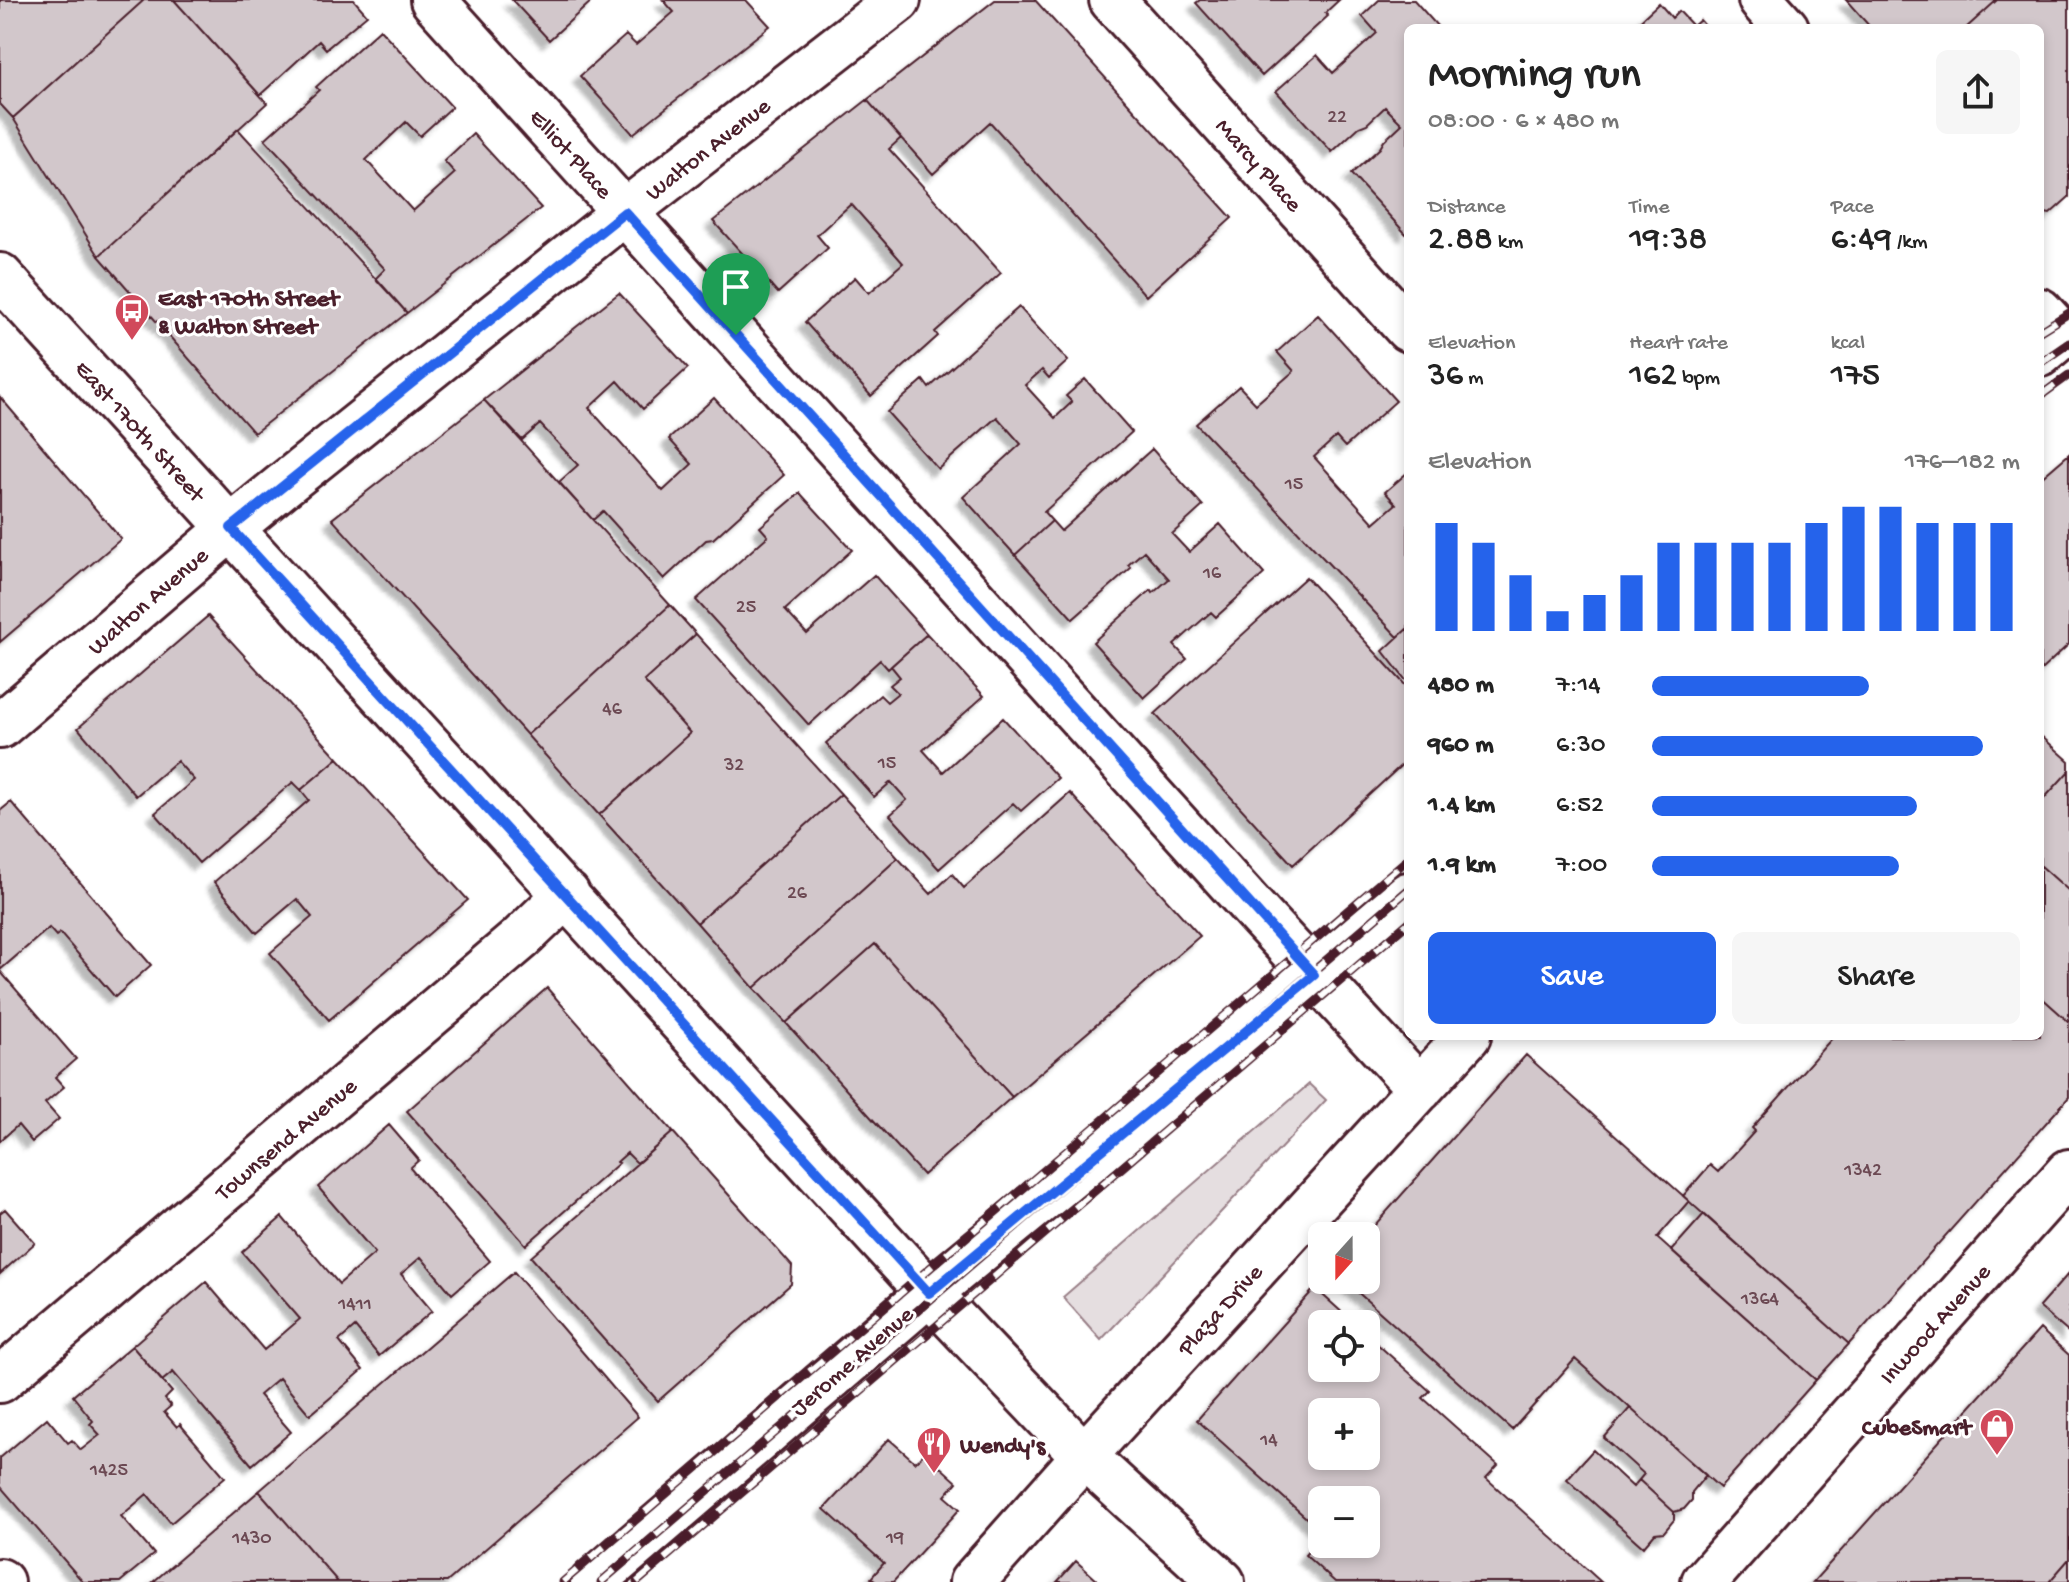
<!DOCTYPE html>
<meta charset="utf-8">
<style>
:root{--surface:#fff;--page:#f6f6f6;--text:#222;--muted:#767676;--accent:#2563eb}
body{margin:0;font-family:"Gochi Hand",sans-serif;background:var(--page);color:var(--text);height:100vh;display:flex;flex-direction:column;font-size:30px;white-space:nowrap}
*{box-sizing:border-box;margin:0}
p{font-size:26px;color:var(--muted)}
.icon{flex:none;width:44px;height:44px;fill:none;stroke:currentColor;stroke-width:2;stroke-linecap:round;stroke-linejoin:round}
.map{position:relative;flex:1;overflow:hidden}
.panel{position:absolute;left:1404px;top:24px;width:640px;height:1016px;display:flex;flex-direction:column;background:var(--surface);border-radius:12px;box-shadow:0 4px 12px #0003}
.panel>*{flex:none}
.needle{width:52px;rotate:201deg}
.fabs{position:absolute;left:1308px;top:1222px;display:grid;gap:16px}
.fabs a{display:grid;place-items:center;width:72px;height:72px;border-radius:12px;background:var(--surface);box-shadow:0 4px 12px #0003;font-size:40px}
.pin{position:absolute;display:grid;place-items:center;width:68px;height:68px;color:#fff;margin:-82px -34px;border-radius:50% 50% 50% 0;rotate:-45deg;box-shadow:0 0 8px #0007}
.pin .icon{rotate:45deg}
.round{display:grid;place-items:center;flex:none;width:84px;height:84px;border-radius:12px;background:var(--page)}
.head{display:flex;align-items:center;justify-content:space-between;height:136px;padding:0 24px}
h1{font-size:44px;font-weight:600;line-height:60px}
.metrics{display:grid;grid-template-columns:repeat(3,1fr);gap:12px;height:136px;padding:8px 24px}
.metrics div{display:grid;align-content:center}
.metrics b{font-size:34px;font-weight:600}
.metrics small{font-size:22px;font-weight:400}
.metrics p{font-size:22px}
.chart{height:224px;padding:16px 24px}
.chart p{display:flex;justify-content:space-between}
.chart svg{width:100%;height:144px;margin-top:8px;stroke:var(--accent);stroke-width:6}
.action{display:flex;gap:16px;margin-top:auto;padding:16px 24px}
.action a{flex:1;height:92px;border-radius:12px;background:var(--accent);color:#fff;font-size:32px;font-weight:600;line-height:92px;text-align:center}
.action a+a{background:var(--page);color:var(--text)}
ul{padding:0 24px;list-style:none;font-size:26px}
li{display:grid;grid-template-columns:128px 96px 1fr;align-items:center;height:60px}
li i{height:20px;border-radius:10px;background:var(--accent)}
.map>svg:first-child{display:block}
</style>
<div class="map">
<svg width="2069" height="1582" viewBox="0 0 2069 1582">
<defs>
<filter id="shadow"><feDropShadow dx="-7" dy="7" stdDeviation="2" flood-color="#0004"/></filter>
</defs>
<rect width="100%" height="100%" fill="#fff"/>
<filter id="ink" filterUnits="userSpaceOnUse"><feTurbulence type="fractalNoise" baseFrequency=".0125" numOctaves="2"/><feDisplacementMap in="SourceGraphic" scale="16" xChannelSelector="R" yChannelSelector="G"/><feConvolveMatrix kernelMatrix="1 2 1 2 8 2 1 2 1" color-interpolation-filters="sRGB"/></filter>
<g filter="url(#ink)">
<path fill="#e5dee0" stroke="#987e86" stroke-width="2" d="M1309 1084 1326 1100 1101 1340 1063 1297Z"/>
<path fill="#d2c7cb" stroke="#4a1f2b" stroke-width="2" fill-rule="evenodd" filter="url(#shadow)" d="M0 0H144L13 118 0 104Z
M144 0H174L267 103 99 256 13 118Z
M174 0H354L367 15 326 49 319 41 260 95Z
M512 0H593L549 40Z
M663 0H746L770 26 633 134 580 76 626 35 636 45 674 12Z
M995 0H1035L1232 218 1146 296 990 122 933 174 867 100Z
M1200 0H1339L1325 13 1328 16 1262 76 1196 3Z
M1379 0H1414L1439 28H1408V232L1406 234 1351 174 1380 148 1384 141 1402 124 1385 107 1367 124 1359 127 1332 152 1276 91 1317 55 1333 73 1377 33 1362 16Z
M1846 0H1997L1966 28H1871Z
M1997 0H2069V197L2050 214 2040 212V28H1966Z
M1659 3 1672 18 1679 11 1693 26 1700 20 1707 28H1632Z
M380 29 452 107 420 136 406 122 366 160 413 211 455 173 444 161 473 134 541 208 407 313 376 278 385 269 265 139 319 90 316 87Z
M867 100 901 138 889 149 1001 273 935 332 938 336 871 396 805 322 855 277 869 293 903 263 851 204 817 235 828 248 778 293 713 221Z
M238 129 407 313 254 433 99 256Z
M619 293 688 368 643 409 618 381 589 408 663 491 692 464 669 439 714 398 784 475 713 539 706 540 664 579 603 511 593 520 559 482 578 465 540 424 522 440 484 400Z
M1019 307 1068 361 1049 378 1042 370 1025 385 1055 418 1072 402 1066 396 1085 379 1132 432 1044 512 1052 521 1015 555 963 497 1021 444 997 417 938 469 887 412 923 380 929 388Z
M1318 315 1396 401 1345 447 1336 437 1314 457 1374 523 1396 504 1385 492 1408 472V628L1398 637 1196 424 1239 386 1256 404 1294 371 1277 352Z
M0 397 121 539 0 642Z
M484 400 670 605 527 735 332 519Z
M1152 449 1203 506 1172 534 1189 552 1220 524 1264 574 1216 617 1211 612 1174 645 1187 659 1144 698 1093 642 1151 590 1153 593 1169 579 1144 551 1128 565 1131 568 1073 619 1015 555 1052 521 1061 531Z
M2069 454V644L2040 671V479Z
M800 493 852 550 785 610 807 634 874 575 927 634 888 669 880 660 809 725 696 600 768 536 760 527Z
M1306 577 1408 688V759L1293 865 1155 714Z
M670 605 696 634 644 681 690 733 599 815 527 735Z
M208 616 338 758 301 790 293 782 199 863 155 813 194 780 177 761 136 796 78 728Z
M1408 628V683L1383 651Z
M696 634 841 794 697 923 599 815 690 733 644 681Z
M927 634 984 696 923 750 943 772 1003 718 1058 778 1021 811 1013 803 939 869 890 815 907 800 891 782 874 797 826 743 880 695 887 702 898 693 890 685 900 677 891 666Z
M2040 735 2069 761V771L2040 803Z
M338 758 468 900 329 1020 270 953 312 917 297 899 257 933 214 882 309 800 301 790Z
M2069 771V891L2040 865V803Z
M1070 793 1200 936 1012 1097 875 944 786 1023 754 988 898 858 931 894 952 874 964 888Z
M841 794 898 858 754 988 697 923Z
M11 802 151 965 115 997 60 933 56 936 49 928 0 970V811Z
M2040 865 2069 891V1022L2040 996Z
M875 944 1012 1097 923 1175 786 1023Z
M0 971 76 1059 55 1077 64 1087 45 1103 59 1119 32 1142 18 1125 0 1141Z
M547 988 673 1132 637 1163 627 1153 617 1162 619 1163 526 1245 407 1111Z
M2040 996 2069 1022V1097L1849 1344 1683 1196 1710 1165 1718 1172 1755 1131 1752 1128 1834 1036H2040Z
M1526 1055 1689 1201 1657 1238 1816 1380 1720 1488 1575 1359 1512 1430 1344 1280H1366L1365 1236Z
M389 1125 419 1160 410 1168 490 1261 452 1294 421 1257 401 1274 432 1311 379 1356 355 1327 339 1341 363 1370 310 1415 279 1378 259 1395 291 1432 252 1465 173 1372 162 1381 132 1346 206 1282 264 1350 300 1319 242 1252 282 1217 339 1284 375 1253 318 1187Z
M673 1132 792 1266 791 1284 658 1401 531 1257Z
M5 1209 35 1243 0 1274V1213Z
M1704 1214 1849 1344 1816 1380 1671 1251Z
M514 1272 638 1417 447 1582H338L259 1491Z
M2069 1273V1333L2039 1307Z
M1315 1288 1355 1324H1322V1368H1366V1334L1430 1391 1423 1398 1498 1465 1486 1478 1601 1582H1335L1305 1555 1322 1536V1544H1366V1500H1322V1532L1197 1420ZM1322 1412H1366V1456H1322Z
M2040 1329 2069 1355V1559L2049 1582H1813Z
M132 1346 172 1392 165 1399 171 1406 164 1412 177 1427 180 1424 225 1477 171 1523 147 1494 121 1516 154 1554 120 1582H83L0 1486V1458L47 1418 68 1443 72 1440 81 1450 100 1435 90 1424 93 1421 73 1396Z
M1630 1408 1706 1475 1692 1492V1500L1684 1509 1674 1512 1639 1480 1644 1474 1604 1438Z
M889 1439 915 1462 925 1453 957 1482 945 1496 960 1509 893 1582H876L871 1578 884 1563 824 1509Z
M1593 1450 1633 1487 1639 1480 1674 1512V1520L1664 1532 1655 1533 1643 1547 1567 1479Z
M259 1491 338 1582H153Z
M2069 1559V1582H2049Z
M1076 1561 1099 1582H1057Z"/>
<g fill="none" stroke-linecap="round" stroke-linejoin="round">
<g stroke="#4a1f2b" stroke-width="50">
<path id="minor" d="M433 0 1260 916 1420 1089
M1112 0 1408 329
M1761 0 1786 28
M0 276 929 1293 1084 1456 1222 1582
M2040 311 2062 335
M0 726 231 528 281 487 625 212 898 0
M0 1380 520 939 567 894
M0 1581 1 1582
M972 1582 1084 1456 1468 1036
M1704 1582 2069 1172"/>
</g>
<g stroke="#4a1f2b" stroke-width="50">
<path id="major" d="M2040 354 2062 335 2069 332
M593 1582 929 1293 1314 975 1408 895"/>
</g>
<use href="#minor" stroke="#fff" stroke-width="44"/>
<use href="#major" stroke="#fff" stroke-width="44"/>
<g stroke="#4a1f2b" stroke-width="9">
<path id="rail" d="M2040 331 2069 313
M2040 363 2069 343
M2040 396 2069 375
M563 1582 1408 859
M601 1582 1408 890
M637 1582 1408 923"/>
</g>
<use href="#rail" stroke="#fff" stroke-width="6" stroke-dasharray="18" stroke-linecap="butt"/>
</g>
</g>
<g fill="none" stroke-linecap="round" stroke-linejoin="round" filter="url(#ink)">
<g stroke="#fff" stroke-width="16">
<path id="route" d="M625 212 1314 975 929 1293 231 528Z"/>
</g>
<use href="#route" stroke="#2563eb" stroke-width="10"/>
</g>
<defs>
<g id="bus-pin" transform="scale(1.8)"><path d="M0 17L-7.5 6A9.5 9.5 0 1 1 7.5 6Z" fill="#d1495b" stroke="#fff"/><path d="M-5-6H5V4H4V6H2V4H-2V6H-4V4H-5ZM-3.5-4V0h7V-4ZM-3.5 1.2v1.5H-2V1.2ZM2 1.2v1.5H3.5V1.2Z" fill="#fff"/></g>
<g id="shop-pin" transform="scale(1.8)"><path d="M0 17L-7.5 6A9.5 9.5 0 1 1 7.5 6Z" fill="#d1495b" stroke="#fff"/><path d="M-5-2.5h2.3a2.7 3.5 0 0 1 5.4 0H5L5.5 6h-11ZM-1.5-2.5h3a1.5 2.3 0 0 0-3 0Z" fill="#fff"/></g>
<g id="restaurant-pin" transform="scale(1.8)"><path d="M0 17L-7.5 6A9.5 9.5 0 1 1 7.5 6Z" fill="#d1495b" stroke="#fff"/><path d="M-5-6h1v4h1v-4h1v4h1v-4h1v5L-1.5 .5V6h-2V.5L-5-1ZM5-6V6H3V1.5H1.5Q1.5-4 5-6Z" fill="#fff"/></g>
</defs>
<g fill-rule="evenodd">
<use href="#bus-pin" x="132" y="311"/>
<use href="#shop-pin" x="1997" y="1426"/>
<use href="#restaurant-pin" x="934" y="1444"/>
</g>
<g text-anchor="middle" stroke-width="6" stroke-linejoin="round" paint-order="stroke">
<g font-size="20" fill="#6c4953">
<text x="1337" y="122">22</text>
<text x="1294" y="489">15</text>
<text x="1212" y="578">16</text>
<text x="746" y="612">25</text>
<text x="612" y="714">46</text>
<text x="887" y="768">15</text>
<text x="734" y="770">32</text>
<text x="797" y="898">26</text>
<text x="1863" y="1175">1342</text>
<text x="1760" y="1304">1364</text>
<text x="355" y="1309">1411</text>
<text x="1269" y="1445">14</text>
<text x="109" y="1475">1425</text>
<text x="252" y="1543">1430</text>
<text x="895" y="1543">19</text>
</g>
<g font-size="24" fill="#4a1f2b" stroke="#fff">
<text transform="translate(707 148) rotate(-38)" y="8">Walton Avenue</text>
<text transform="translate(572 153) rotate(48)" y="8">Elliot Place</text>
<text transform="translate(1260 164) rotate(48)" y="8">Marcy Place</text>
<text transform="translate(141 430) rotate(48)" y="8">East 170th Street</text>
<text transform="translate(147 600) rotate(-41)" y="8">Walton Avenue</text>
<text transform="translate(285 1138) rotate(-40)" y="8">Townsend Avenue</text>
<text transform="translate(1219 1309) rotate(-48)" y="8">Plaza Drive</text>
<text transform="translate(1934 1323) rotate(-48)" y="8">Inwood Avenue</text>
<text transform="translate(851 1360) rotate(-41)" y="8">Jerome Avenue</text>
</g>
<g font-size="24" font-weight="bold" fill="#4a1f2b" stroke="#fff" text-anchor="start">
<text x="158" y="305">East 170th Street<tspan x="158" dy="28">&amp; Walton Street</tspan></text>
<text x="1971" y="1434" text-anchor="end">CubeSmart</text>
<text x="960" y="1452">Wendy's</text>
</g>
</g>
</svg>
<div class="fabs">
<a><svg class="needle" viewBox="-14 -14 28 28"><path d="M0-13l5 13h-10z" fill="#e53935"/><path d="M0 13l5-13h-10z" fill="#767676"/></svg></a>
<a><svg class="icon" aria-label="locate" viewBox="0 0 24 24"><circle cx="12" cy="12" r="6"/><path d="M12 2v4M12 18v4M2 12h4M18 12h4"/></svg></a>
<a>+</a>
<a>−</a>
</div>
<div class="pin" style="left:736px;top:335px;background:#1e9e55"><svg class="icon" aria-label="arrive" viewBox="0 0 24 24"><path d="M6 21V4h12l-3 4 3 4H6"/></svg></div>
<section class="panel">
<div class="head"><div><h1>Morning run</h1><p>08:00 · 6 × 480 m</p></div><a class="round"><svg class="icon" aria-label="share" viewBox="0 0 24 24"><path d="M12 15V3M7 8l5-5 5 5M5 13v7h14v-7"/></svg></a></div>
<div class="metrics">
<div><p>Distance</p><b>2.88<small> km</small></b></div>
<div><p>Time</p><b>19:38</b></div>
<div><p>Pace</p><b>6:49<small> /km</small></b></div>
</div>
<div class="metrics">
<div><p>Elevation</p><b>36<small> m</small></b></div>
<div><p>Heart rate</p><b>162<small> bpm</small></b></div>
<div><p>kcal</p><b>175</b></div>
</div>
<div class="chart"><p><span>Elevation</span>176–182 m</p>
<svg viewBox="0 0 160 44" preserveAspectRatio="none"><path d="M5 44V11M15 44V17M25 44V27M35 44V38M45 44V33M55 44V27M65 44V17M75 44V17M85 44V17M95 44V17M105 44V11M115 44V6M125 44V6M135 44V11M145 44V11M155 44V11"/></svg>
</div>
<ul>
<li><b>480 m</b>7:14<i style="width:59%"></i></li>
<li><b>960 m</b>6:30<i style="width:90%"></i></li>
<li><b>1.4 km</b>6:52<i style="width:72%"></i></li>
<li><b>1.9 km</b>7:00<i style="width:67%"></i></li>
</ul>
<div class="action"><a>Save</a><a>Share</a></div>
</section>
</div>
